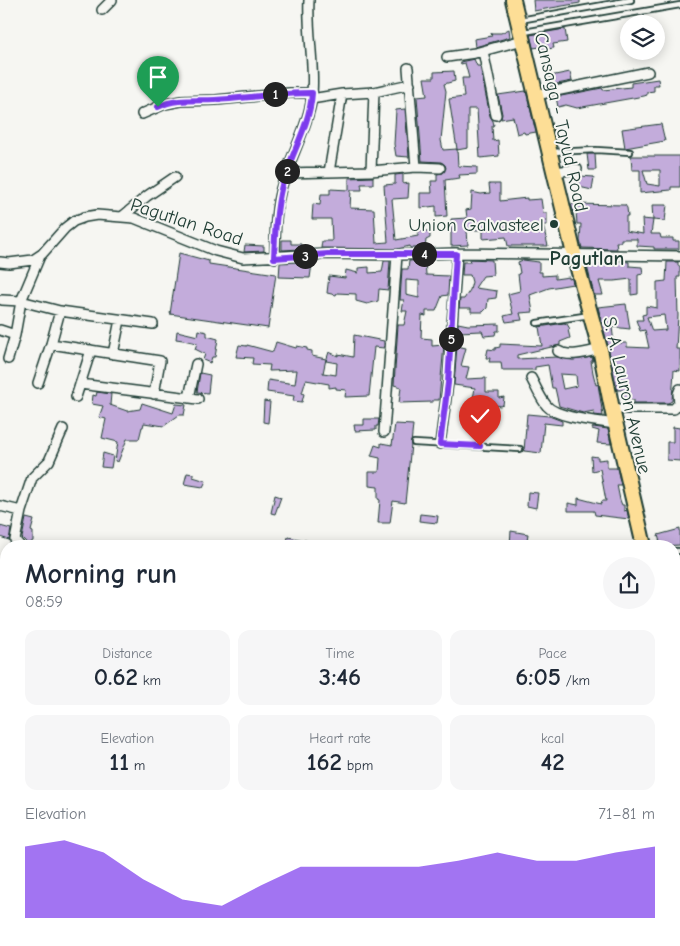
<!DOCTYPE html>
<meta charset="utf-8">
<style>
:root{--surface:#fff;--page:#f6f6f7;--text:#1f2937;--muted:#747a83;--accent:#7c3aed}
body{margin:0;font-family:"Comic Neue",sans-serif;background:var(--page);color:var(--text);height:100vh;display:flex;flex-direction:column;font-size:19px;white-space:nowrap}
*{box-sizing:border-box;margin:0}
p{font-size:16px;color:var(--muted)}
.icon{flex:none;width:28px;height:28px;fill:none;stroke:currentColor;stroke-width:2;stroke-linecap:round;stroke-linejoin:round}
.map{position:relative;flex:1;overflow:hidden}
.side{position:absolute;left:0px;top:540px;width:680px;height:406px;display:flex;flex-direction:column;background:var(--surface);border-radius:20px 20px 0 0;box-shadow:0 2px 12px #0003}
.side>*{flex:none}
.fabs{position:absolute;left:620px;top:15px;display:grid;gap:10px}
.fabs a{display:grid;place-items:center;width:45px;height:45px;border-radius:50%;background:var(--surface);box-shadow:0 2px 12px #0003;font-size:25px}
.pin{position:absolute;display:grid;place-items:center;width:42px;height:42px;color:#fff;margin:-51px -21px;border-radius:50% 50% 50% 0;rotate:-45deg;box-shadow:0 0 5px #0007}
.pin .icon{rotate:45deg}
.km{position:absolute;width:25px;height:25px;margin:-12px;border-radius:50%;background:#222;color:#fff;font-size:14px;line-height:25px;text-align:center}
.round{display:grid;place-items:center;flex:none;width:52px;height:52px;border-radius:26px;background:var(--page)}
.head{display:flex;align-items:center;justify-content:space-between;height:85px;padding:0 25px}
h1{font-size:28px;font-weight:700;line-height:38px}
.metrics{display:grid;grid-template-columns:repeat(3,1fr);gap:8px;height:85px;padding:5px 25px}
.metrics div{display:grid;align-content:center;border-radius:12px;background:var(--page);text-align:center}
.metrics b{font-size:25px;font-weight:700}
.metrics small{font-size:14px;font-weight:400}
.metrics p{font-size:14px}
.chart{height:140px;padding:10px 25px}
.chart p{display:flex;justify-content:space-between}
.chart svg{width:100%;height:90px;margin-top:5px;fill:var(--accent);opacity:.7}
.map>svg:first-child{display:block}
</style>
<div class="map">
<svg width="680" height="946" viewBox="0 0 680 946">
<defs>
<pattern id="water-waves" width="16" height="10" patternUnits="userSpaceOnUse" patternTransform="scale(1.25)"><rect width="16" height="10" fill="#8fdfeb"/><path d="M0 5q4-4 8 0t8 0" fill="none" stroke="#7bc0ca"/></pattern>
</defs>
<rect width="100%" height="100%" fill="#f6f6f2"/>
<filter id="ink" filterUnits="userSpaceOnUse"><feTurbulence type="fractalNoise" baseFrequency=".02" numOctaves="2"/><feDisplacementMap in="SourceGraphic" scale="10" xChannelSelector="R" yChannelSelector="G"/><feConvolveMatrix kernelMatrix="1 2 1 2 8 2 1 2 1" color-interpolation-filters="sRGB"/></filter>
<g filter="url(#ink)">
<path fill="url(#water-waves)" stroke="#629ea2" d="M52 940H208L207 946H48Z"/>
<path fill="#c3acdb" stroke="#1f3d34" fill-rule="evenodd" d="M533 0H580V3L534 11Z
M509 29 510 37 475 47 474 39 492 36 491 33H501Z
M565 29 567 42 553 44 554 48 540 50V47L533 48 530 35Z
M474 59 477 66H480L490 116 493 121 494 125 492 126 493 141 498 140 499 156 480 158 477 109H468V148L457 150V149L458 166 477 167V174L459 175 460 178 445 180 447 216 436 217V206L420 208V193H432L431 181H437V174L443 173 446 168 445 165 441 162 422 161 417 97 427 96 424 78H434V72L454 71 455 81 444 84 446 91 441 140 443 150 457 149 449 99 464 97 462 78H469L465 63 461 64 460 62Z
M570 72 572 81 552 85 550 76Z
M658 79 659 85H654V91L647 92V95L644 96 577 108 566 105 558 107 556 97 602 88 603 90 631 87V83Z
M526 91 536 132 525 134 524 132 517 134 513 117 501 119 502 114 498 95Z
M405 109 409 157 396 156 394 144 396 110Z
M661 124 665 141 625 148 622 129Z
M587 154H595L596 170H589Z
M631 156H680V187H671V190L640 193V170H632ZM643 170H660V186L647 184Z
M403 174V184L409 183 408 198 392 199 396 240 418 236V231H430V238L426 240 425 248H410V246L397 249 321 248 322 241H332L331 219H312L313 204 320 205 321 194H330V189L349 190V178L373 177V184H361L362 190H351L350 208 374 209 376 243 388 242 384 185 395 184V175Z
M580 176 594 177 592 190 579 187Z
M489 184H500V201L527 198V200L541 199 543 213H547V225H543L548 246H508L506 237 483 239V230H467L468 245 451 246V219L467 218 466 210 471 209 472 192 481 194 490 193Z
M571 204 625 205 627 208 628 216H626V231L643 234 642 219 653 220 651 234H660L661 238H673V241H679V249H654V247L637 246V239H621V242H616L617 249 582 248 580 241 581 224H577L576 211H573Z
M652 205H667L665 221 653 220Z
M282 240H291V244H301V249L282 250Z
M245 245 264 246V251L244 252Z
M179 253 209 261V264L276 274 268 328 170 314Z
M469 259 492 260 493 275 483 276 475 288 497 291 496 298 488 299 487 308 483 312H471V308H459L460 299H464L470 290 472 282 470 275H462L463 262H470Z
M425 260 426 275 449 276 448 295 442 296 436 311H426V316L422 315 421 338 432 339V346L444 345 439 400H433V402L399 403 401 387 394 385 398 325H404L407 311H402L404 300H400L402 269H408L409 261ZM406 280 419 281V298L406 295Z
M523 260 539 262V272H542V276L555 275V279L569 277V279L572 278 573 284 549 288 530 295 533 312 520 313 522 320 506 322 504 316 513 314 508 294 520 291 518 274 520 273 518 262Z
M384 261H390L388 290 379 289 378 301 367 304 356 301V294L337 293 336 295 327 293 329 276 345 278 346 270 358 273V268L369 267V273L382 272Z
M617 261 629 262V266L642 267 643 274 638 275V294L631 295V279L614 281H599L603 295H594L587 266Z
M300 262V263L312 264 310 278 279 277 280 263Z
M667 262H678V266H680V277H677L678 316 676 349H680V371L674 370 672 401 668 403H634V400H624L623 390H617L608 347 598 307 626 304 630 329 612 327 614 343H627V347L649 348 645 330 640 331 636 320H643L642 315 646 314V306L657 308V282L666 281ZM664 315 666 330 652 331 647 317Z
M458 323 468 325 499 324V331H496L495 335 484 336 482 331 458 332Z
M564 323 567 324 570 329 568 330 570 338 560 342V345L517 355V359L557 357 573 360 592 357 593 361H591L593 373 596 385 598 384 603 416 594 415V411L583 413 559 406 555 388H552L548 365 535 367V370H502L501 362H489L490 358H486L488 349 495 350V348L500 347V344L542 346 539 327ZM560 374 576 375 577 386 563 389Z
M199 330 207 332V336L218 339 215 357H212L210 363 203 360 205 354 195 349 197 343 183 340 176 339 177 331 198 336Z
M354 335 384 341V348L374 347 369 396 345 397 346 390 336 389V387L329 388V384L306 380 302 393 304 394 302 402 293 401 294 396 267 392 268 380 295 384 297 370 269 371 270 365 252 364 253 358 236 357 239 345 247 346V345L273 352 276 342 296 348 297 346 307 348V350L312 351V356L326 359 323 373 336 375 337 363 326 361 329 352 338 356V354L353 357Z
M457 346 466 348 461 366 469 367 466 379 486 378V392H499V398L504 397 503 405 500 406 494 405 486 407 481 405 472 404 475 388 454 385Z
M200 373 210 375 208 393 197 392Z
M97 392 111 394 110 405 127 411 140 409 142 403 173 413 176 404 186 405 184 415H179L164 426 144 423 143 427H142L139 439H127L118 462 115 461 118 442 102 438 106 419 99 417 103 406 92 404 93 395 96 396Z
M264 401 270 402 268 423 263 422Z
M527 414 549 416 562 421V425L544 423 541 453 524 451Z
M364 419H379L378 426H376V430L355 431 354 425H364Z
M395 424 413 425 405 503 393 501 390 523H378L380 500 378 499V487L369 486V472H379L380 458 371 456 375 445 381 447V443L392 445Z
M593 427 608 429 611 444 597 443 599 431 592 429Z
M673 427 680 428V461L667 460V442H673Z
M103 453 113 456 111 468 101 467Z
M591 456 598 457V460L607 459V468H617L621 485H617L620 500 622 505H624V511L627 510 629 519 595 515 594 511H568V503L578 505V498L601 504 602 501H606L600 469 592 471Z
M187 473 193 474V477L206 481 203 487 184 484Z
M528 492 538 493 536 508 527 506Z
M275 495 281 497 275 514 271 513Z
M420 514 438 516 437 523 419 521Z
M26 518 34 520 31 531 33 532V541L28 544 22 538Z
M0 526 11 529 9 540 0 537Z
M680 529V545L661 546 658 535Z
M511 531 528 534 526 546H513L514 545H510Z
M288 537 321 543V546H286Z
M680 561V578H674V562Z
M0 623 6 624V658L0 657Z
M674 730H680L679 792H674Z
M674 800H680V809L676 824H674Z
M3 855H6V940H32L31 946H0V871Z"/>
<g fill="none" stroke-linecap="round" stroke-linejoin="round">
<g stroke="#1f3d34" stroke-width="8">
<path id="service" d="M520 20 631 0
M524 32 680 5
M552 152 596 150 630 152
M537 323 590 315
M414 443 520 449
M674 551H680
M674 596 680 595
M674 609H680
M674 629H680
M674 796H680
M0 837 6 786
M628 940 657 943 663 941
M247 946 248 940
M574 946 575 940"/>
</g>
<g stroke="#1f3d34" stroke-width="12">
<path id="minor" d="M102 10 112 0
M483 51 496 115
M447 57 475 53 523 40
M408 68 416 167
M536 95 648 72
M311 99 342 94 374 92 410 84
M142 114 165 104 181 101 216 100 290 93H312
M371 171 374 92
M329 172 342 94
M555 172 577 169
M286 173 371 171 416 167 440 168
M123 216 147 196 175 177
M275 258C275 232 275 206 283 182 291 156 306 130 311 103 316 72 307 33 309 0
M0 262 9 263 33 260 42 254 65 228 74 221 85 217 97 215 134 218 216 251 243 258 328 254 397 255 457 253 680 256
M2 300 21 301 60 311 153 324
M0 330 15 335
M51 344 160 361 154 394
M558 351C570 358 588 352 600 349
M113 354 120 320
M8 359 15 335 21 301 40 256
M531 378C536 387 540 398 547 406 557 418 599 421 615 424
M38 383 51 344 60 311
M80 384 198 399
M76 397 91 350
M189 398 196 364
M612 409H674L679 403 678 394 680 389
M384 432 397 255
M440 444 448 383 457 253
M0 506 21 511
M20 546 15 540 21 511 32 478 49 461 63 429"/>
</g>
<g stroke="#1f3d34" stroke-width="15">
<path id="tertiary" d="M0 720H6
M674 722H680"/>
</g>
<g stroke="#1f3d34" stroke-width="18">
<path id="trunk" d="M513 0 574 254 600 349 612 409 644 546
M674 678 680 706
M674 939 680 878"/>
</g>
<use href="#service" stroke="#f6f6f2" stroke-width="4.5"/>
<use href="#minor" stroke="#f6f6f2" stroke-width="9"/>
<use href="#tertiary" stroke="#f6f6f2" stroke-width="11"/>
<use href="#trunk" stroke="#fdde96" stroke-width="14"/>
</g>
</g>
<g fill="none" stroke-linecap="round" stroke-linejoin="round" filter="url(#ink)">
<g stroke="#fff" stroke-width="10">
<path id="route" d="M158 107C176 98 195 101 215 100 247 98 279 93 312 93 310 125 291 154 282 185 276 209 275 233 274 258L328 254H456L448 383 440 444 480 446"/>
</g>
<use href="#route" stroke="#7c3aed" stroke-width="6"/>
</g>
<circle fill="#1f3d34" stroke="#f6f6f2" stroke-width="2" cx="554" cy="224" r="5"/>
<g text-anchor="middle" stroke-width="4" stroke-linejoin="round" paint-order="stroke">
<g font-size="19" fill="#1f3d34" stroke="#f6f6f2">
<text transform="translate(562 122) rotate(77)" y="7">Cansaga - Tayud Road</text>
<text transform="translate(187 221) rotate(18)" y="7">Pagutlan Road</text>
<text transform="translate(628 395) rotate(77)" y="7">S. A. Lauron Avenue</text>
</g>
<g font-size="19" fill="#1f3d34" stroke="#f6f6f2" text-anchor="end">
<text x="544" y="231">Union Galvasteel</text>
</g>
<g font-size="20" font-weight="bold" fill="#1f3d34" stroke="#f6f6f2">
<text x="587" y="265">Pagutlan</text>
</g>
</g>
</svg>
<div class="fabs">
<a><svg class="icon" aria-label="layers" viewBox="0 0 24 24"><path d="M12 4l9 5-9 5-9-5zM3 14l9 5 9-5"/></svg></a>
</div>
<div class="pin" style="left:158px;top:107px;background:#1e9e55"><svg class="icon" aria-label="arrive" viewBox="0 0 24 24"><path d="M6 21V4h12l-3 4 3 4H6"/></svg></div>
<div class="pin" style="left:480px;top:446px;background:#d93025"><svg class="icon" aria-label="check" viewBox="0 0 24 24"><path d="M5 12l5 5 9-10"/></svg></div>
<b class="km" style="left:275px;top:94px">1</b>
<b class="km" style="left:287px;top:171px">2</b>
<b class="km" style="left:305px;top:256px">3</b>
<b class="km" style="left:424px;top:254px">4</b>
<b class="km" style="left:451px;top:339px">5</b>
<section class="side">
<div class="head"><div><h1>Morning run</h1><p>08:59</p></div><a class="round"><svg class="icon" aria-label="share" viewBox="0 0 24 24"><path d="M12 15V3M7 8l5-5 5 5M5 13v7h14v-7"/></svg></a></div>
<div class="metrics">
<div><p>Distance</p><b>0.62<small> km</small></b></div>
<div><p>Time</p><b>3:46</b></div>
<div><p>Pace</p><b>6:05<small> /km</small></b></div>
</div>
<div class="metrics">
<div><p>Elevation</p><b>11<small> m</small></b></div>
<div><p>Heart rate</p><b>162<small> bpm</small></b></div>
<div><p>kcal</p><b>42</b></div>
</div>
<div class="chart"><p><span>Elevation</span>71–81 m</p>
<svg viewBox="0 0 160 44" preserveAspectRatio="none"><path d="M0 44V9L10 6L20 12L30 25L40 35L50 38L60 28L70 19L80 19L90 19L100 19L110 16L120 12L130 16L140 16L150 12L160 9V44z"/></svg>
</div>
</section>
</div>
